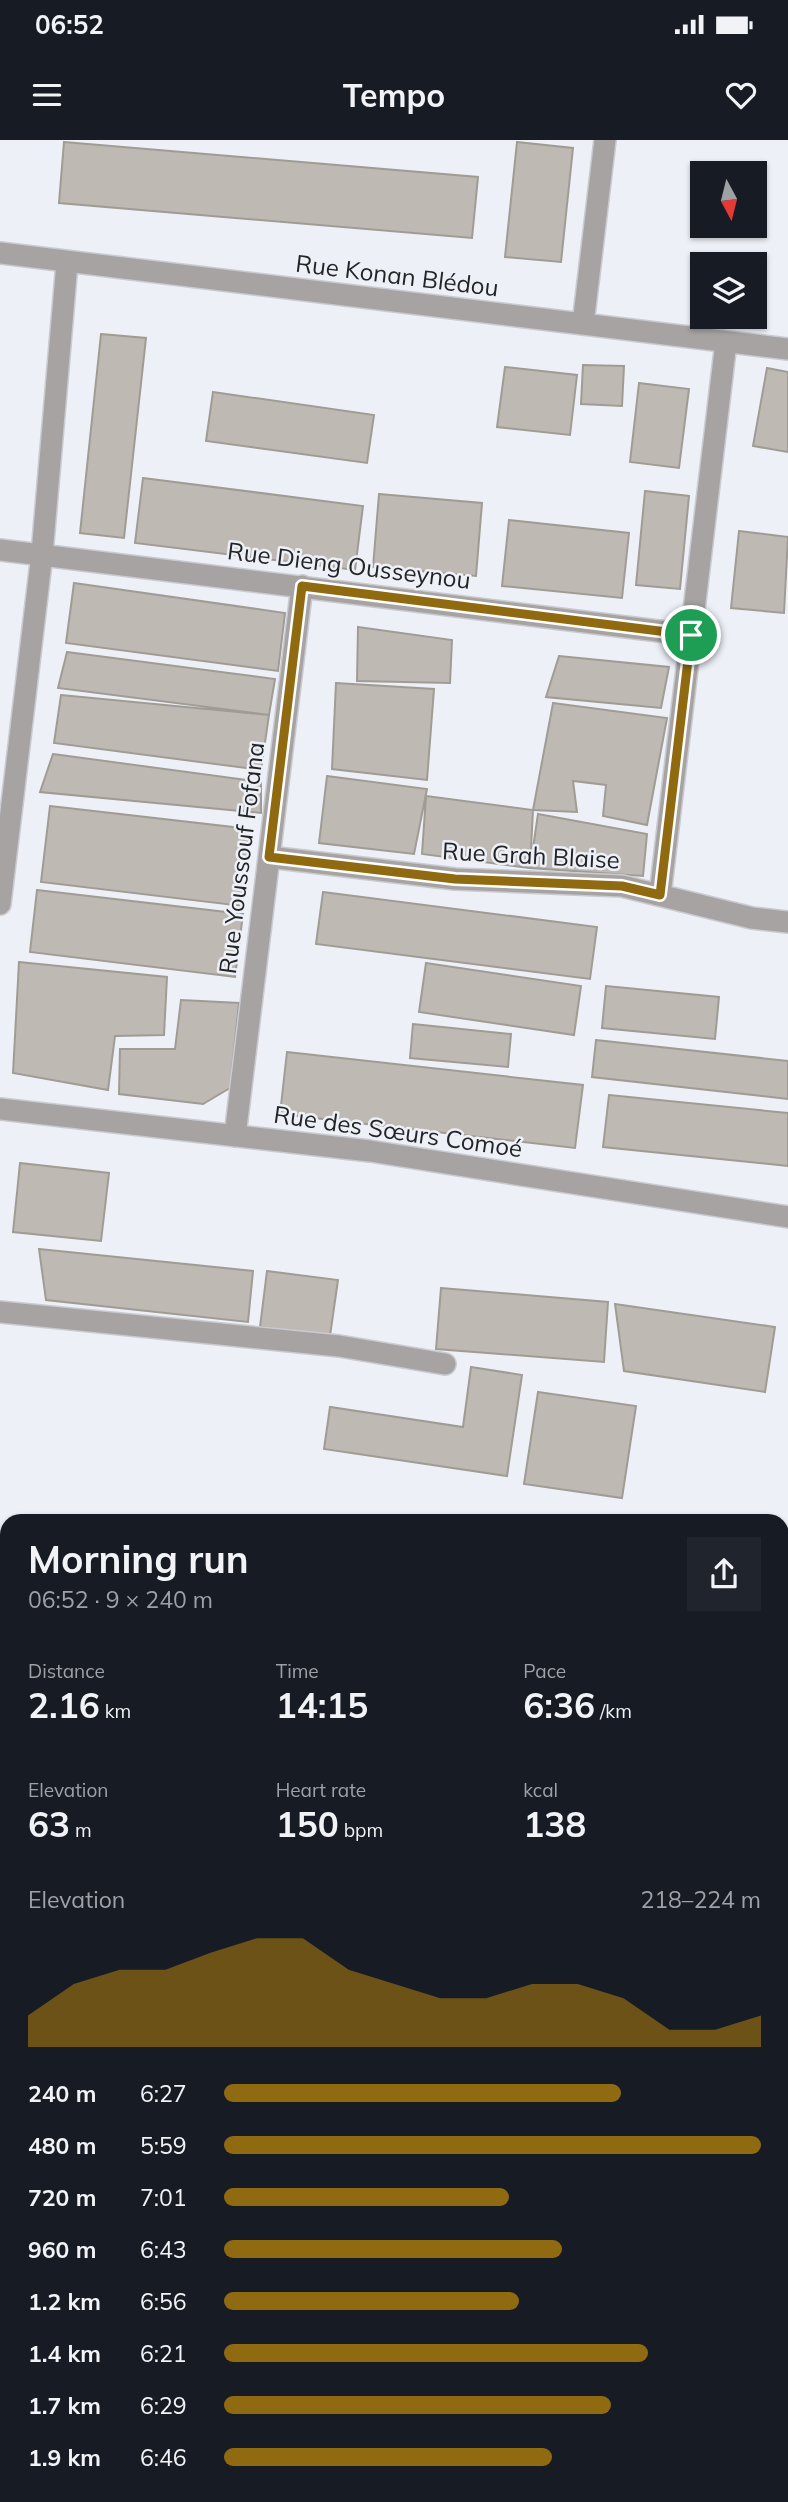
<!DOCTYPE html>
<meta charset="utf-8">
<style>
:root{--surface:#171b24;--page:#20242c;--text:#f1f3f6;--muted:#9ea1a6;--accent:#906a11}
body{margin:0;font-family:Mulish,sans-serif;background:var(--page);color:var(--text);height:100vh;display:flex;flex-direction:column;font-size:26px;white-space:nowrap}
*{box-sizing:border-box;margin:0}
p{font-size:23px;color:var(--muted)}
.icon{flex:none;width:38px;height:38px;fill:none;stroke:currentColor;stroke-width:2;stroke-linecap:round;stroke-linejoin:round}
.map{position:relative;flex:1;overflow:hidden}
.sheet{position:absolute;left:0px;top:1374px;width:789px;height:989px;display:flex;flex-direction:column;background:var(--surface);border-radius:21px 21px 0 0;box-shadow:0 2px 5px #0004}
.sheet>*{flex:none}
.needle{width:46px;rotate:173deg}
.fabs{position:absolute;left:690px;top:21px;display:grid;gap:14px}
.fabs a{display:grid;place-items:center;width:77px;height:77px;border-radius:0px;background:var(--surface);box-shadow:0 2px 5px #0004;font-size:35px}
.pin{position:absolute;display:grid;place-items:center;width:60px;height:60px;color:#fff;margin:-30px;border:4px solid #fff;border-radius:50%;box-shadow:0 2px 7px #0007}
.round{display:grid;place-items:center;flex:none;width:74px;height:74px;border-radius:0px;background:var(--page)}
.summary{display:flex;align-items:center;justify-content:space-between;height:119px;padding:0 28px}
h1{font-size:38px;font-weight:700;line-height:52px}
.figures{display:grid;grid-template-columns:repeat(3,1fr);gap:10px;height:119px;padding:7px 28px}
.figures div{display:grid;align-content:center}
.figures b{font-size:35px;font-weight:700}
.figures small{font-size:19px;font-weight:400}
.figures p{font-size:19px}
.chart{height:196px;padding:14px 28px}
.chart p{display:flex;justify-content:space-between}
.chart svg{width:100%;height:126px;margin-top:7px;fill:var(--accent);opacity:.7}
ul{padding:0 28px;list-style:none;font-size:23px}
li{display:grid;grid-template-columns:112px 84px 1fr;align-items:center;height:52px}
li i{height:18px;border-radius:9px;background:var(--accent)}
.status{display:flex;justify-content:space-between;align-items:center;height:49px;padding:0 35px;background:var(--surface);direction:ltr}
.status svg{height:19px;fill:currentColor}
header{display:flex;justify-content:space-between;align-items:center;height:91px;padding:0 28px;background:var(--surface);font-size:32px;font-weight:700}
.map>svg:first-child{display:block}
</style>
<div class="status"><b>06:52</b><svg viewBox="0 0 49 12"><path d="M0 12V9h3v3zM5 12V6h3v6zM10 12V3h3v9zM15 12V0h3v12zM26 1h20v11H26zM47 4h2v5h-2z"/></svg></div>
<header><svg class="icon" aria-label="menu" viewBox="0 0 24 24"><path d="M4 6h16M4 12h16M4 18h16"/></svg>Tempo<svg class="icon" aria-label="heart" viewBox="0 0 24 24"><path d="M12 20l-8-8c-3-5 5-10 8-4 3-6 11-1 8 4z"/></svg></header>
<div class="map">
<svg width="788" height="2362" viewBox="0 0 788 2362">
<rect width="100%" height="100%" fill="#edf0f7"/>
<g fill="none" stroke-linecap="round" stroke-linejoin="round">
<path stroke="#72a8ee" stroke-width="10" d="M0 1693 7 1694"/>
</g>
<path fill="#beb9b3" stroke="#a09c95" stroke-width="2" d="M64 2 478 37 472 98 59 63Z
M517 2 573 8 561 122 505 117Z
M101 194 146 198 124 398 80 393Z
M583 225 624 226 622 266 581 264Z
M505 227 577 235 570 295 497 287Z
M767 228 788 232V312L753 306Z
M639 243 689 249 679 328 630 322Z
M213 252 374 275 367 323 206 301Z
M143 338 363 366 355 430 135 403Z
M645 351 689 356 680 449 636 445Z
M379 354 482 363 476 436 373 427Z
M509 380 629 393 622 458 502 446Z
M739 391 788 397 784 473 731 468Z
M74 443 285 473 278 531 66 503Z
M358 487 452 500 450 543 357 541Z
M67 512 275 539 269 575 58 548Z
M559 516 669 527 661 568 546 557Z
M336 543 434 549 427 640 332 629Z
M61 555 269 575 261 630 54 603Z
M553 563 667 578 647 685 603 676 606 645 573 641 577 672 533 670Z
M53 614 261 642V673L40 652Z
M327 636 427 649 414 714 319 703Z
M426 656 533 670 530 728 422 714Z
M50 666 250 689 242 766 41 742Z
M538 674 647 694 643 736 530 728Z
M37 750 243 774 235 837 30 812Z
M323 752 597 787 590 839 316 804Z
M19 822 167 837 164 895 115 896 108 950 13 933Z
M426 823 581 846 574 895 419 872Z
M606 846 719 857 715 899 602 888Z
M181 860 239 863 230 948 203 964 119 954 120 909H175Z
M413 884 511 894 508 927 410 918Z
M596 900 788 921V959L592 937Z
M287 912 583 945 575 1008 280 974Z
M609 955 788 973V1026L603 1007Z
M20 1023 109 1033 101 1101 13 1092Z
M39 1109 253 1131 248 1182 46 1160Z
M267 1131 338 1140 330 1196 260 1187Z
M441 1148 608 1162 604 1222 436 1209Z
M615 1164 775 1187 765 1252 624 1231Z
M471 1227 522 1235 507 1336 324 1309 330 1267 463 1287Z
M538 1252 636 1266 622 1358 524 1344Z
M0 1929H7V1979L0 1978Z
M0 2290H7V2348L0 2347Z"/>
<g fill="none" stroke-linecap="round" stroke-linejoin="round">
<g stroke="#c9cbd1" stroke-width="18">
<path id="lane" d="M0 1632H7"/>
</g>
<g stroke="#c9cbd1" stroke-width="24">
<path id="street" d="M0 113 788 209
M583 184 605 0
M0 410 691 495
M269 717 455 739 622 746 752 778 788 782
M660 755 726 202
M0 764 42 414 67 123
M0 969 370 1011 788 1077
M235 996 302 446
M0 1172 339 1206 445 1224
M0 2206 7 2207
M369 2362 370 2356
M734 2362 735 2356"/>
</g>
<g stroke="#c9cbd1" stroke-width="24">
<path id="highway" d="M0 1410H7
M0 1496H7
M782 1513 788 1515
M782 1591 788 1593"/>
</g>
<use href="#lane" stroke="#a7a3a3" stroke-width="14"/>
<use href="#street" stroke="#a7a3a3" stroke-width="21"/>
<use href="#highway" stroke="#554d4e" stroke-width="21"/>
</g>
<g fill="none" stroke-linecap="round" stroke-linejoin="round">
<g stroke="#fff" stroke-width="14">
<path id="route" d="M302 446 691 495 660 755 622 746 455 739 269 717Z"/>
</g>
<use href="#route" stroke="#906a11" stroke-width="9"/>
</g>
<g text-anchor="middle" stroke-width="5" stroke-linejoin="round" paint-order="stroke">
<g font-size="24" fill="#232426" stroke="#edf0f7">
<text transform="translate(397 136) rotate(7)" y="8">Rue Konan Blédou</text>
<text transform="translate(349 426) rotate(7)" y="8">Rue Dieng Ousseynou</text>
<text transform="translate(531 716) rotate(3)" y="8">Rue Grah Blaise</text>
<text transform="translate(242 718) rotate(-83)" y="8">Rue Youssouf Fofana</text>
<text transform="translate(398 992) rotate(8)" y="8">Rue des Sœurs Comoé</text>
</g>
</g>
</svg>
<div class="fabs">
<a><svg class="needle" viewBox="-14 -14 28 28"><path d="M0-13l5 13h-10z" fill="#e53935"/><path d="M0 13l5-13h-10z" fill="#9ea1a6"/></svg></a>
<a><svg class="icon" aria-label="layers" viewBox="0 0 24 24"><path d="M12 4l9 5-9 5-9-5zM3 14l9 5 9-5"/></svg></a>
</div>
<div class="pin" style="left:691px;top:495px;background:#1e9e55"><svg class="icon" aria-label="arrive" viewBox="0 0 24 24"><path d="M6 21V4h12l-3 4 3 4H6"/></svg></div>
<section class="sheet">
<div class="summary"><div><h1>Morning run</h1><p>06:52 · 9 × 240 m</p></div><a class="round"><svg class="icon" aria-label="share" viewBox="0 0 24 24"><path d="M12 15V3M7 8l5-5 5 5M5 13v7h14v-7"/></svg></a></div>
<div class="figures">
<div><p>Distance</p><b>2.16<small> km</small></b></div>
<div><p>Time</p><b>14:15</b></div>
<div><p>Pace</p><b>6:36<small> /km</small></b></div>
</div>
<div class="figures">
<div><p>Elevation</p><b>63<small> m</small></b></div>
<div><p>Heart rate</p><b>150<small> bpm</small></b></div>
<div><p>kcal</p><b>138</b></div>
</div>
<div class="chart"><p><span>Elevation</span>218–224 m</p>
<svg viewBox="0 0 160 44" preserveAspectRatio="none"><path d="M0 44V33L10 22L20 17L30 17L40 11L50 6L60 6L70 17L80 22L90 27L100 27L110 22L120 22L130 27L140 38L150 38L160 33V44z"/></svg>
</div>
<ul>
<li><b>240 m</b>6:27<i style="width:74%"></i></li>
<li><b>480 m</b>5:59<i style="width:100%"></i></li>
<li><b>720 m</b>7:01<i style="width:53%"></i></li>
<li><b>960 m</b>6:43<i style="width:63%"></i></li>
<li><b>1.2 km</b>6:56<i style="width:55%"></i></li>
<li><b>1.4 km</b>6:21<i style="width:79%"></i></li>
<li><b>1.7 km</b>6:29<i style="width:72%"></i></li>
<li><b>1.9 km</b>6:46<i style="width:61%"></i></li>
</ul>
</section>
</div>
